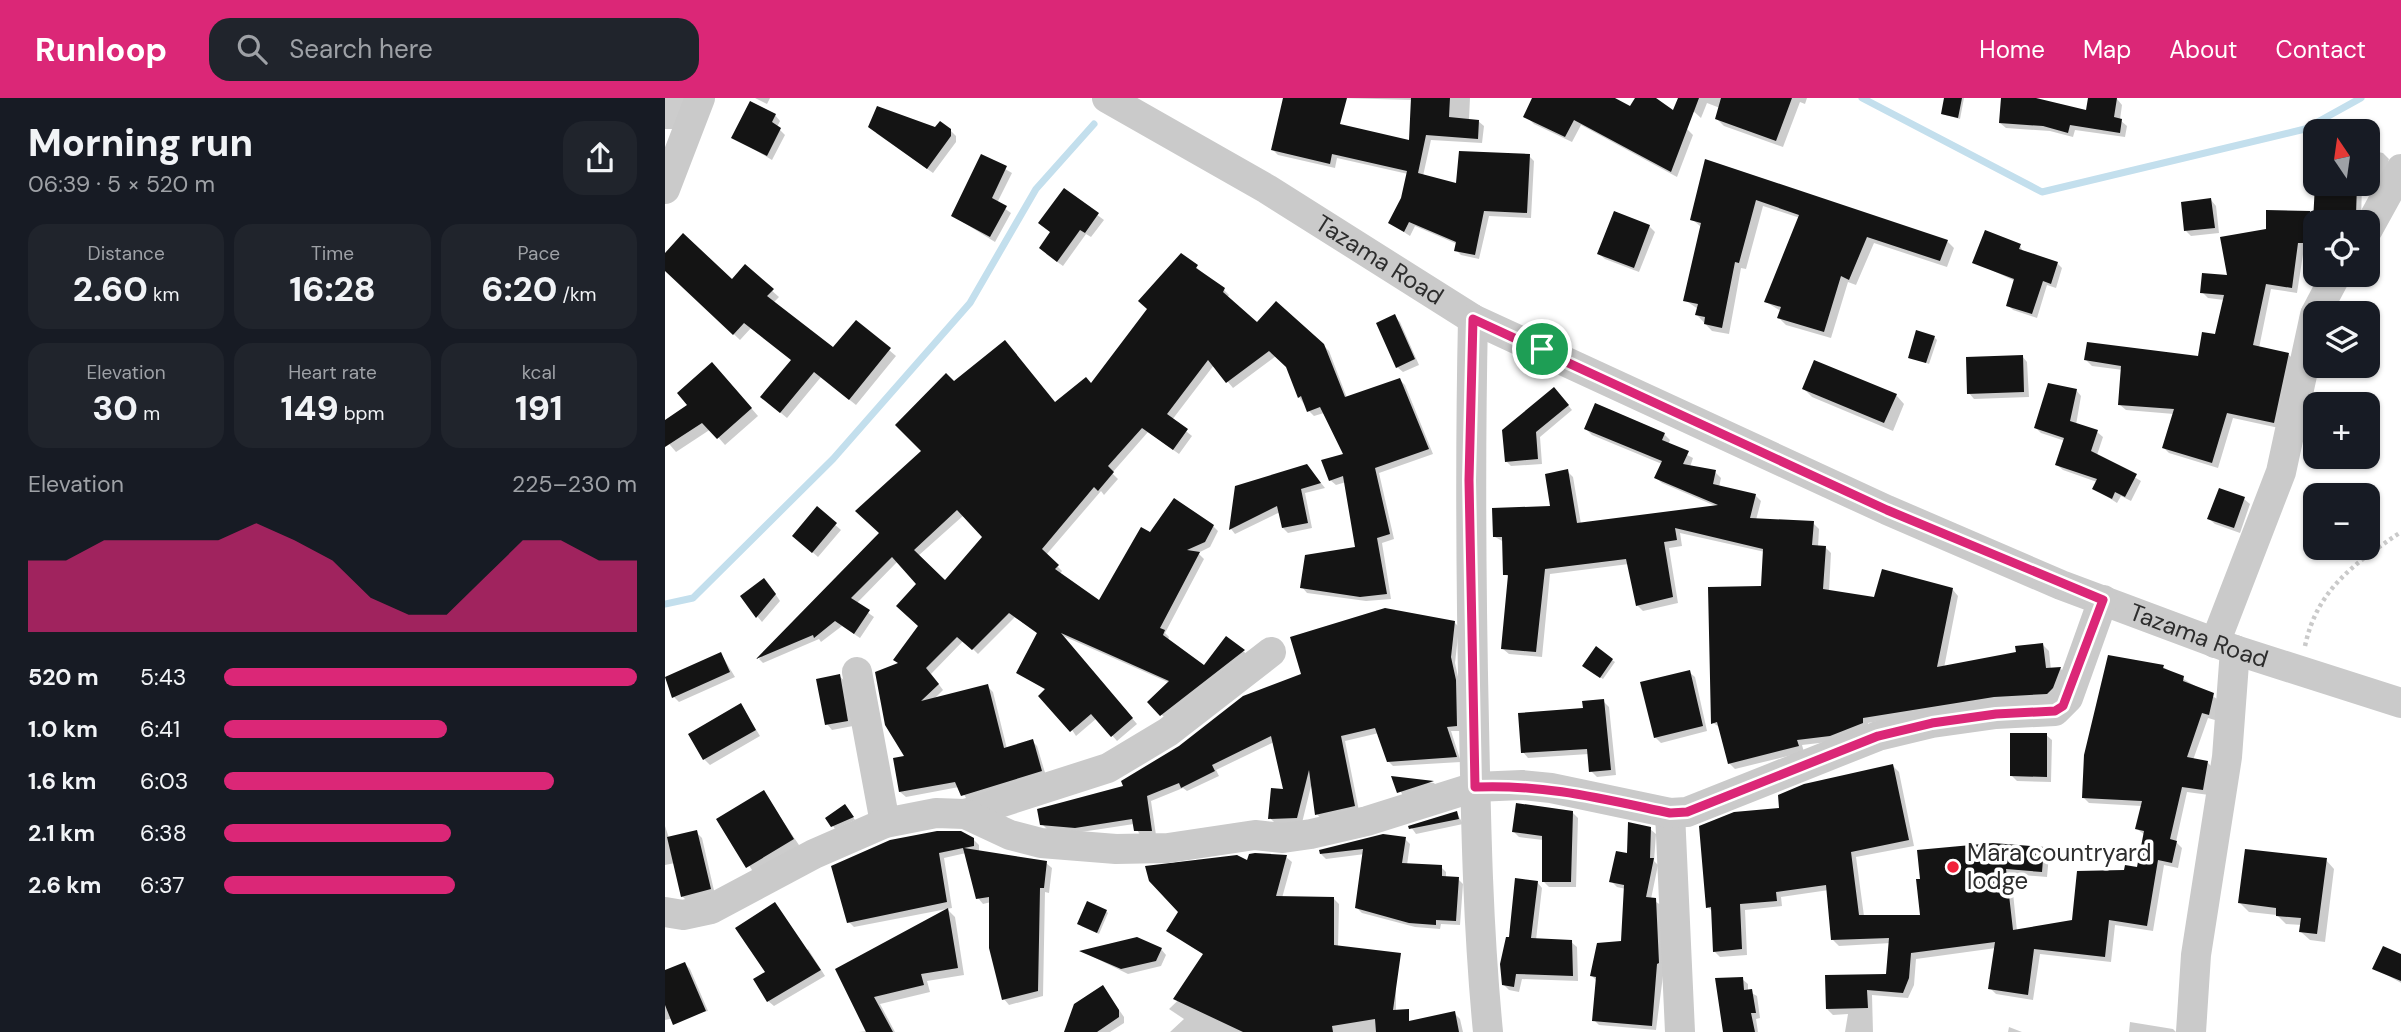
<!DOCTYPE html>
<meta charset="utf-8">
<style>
:root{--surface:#171b24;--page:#20242c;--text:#f1f3f6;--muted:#9ea1a6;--accent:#db2777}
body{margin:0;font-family:"DM Sans",sans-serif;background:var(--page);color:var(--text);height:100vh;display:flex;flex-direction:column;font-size:26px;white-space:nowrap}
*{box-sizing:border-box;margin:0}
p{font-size:23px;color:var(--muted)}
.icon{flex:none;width:38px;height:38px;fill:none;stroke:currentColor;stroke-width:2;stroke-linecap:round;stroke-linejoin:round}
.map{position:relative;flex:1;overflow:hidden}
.drawer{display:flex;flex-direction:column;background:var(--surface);width:665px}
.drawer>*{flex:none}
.needle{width:46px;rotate:347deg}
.controls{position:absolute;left:1638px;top:21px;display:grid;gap:14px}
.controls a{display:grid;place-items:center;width:77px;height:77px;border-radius:14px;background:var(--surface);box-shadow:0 2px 5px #0004;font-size:35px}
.pin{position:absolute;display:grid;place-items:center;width:60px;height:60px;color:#fff;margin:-30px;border:4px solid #fff;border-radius:50%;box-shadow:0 2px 7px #0007}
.round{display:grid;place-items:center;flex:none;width:74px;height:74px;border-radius:21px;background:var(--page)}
.overview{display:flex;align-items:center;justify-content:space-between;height:119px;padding:0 28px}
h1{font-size:38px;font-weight:800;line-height:52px}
.metrics{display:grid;grid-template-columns:repeat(3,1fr);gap:10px;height:119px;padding:7px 28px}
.metrics div{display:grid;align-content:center;border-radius:18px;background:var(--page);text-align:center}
.metrics b{font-size:35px;font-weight:800}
.metrics small{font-size:19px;font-weight:400}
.metrics p{font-size:19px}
.chart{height:196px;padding:14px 28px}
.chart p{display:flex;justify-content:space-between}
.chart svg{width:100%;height:126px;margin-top:7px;fill:var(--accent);opacity:.7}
ul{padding:0 28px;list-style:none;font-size:23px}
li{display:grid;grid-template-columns:112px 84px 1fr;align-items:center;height:52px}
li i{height:18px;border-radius:9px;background:var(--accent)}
header{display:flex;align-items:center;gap:42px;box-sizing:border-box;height:98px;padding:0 35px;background:var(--accent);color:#fff}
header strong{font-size:33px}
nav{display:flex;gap:38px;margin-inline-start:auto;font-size:24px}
.search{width:490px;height:63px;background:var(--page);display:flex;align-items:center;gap:18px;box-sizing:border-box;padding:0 24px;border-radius:21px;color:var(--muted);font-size:26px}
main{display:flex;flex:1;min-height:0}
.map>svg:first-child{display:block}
</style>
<header>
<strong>Runloop</strong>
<div class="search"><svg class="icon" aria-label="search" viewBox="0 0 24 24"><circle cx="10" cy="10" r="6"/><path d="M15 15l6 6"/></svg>Search here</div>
<nav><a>Home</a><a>Map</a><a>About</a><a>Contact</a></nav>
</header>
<main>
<section class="drawer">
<div class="overview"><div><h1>Morning run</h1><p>06:39 · 5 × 520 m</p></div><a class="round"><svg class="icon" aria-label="share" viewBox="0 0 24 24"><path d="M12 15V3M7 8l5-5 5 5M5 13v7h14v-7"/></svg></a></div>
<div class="metrics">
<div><p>Distance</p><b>2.60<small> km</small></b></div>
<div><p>Time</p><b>16:28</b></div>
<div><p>Pace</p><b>6:20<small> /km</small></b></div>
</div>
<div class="metrics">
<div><p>Elevation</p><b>30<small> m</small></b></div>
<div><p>Heart rate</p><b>149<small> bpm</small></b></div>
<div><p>kcal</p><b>191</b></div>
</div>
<div class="chart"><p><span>Elevation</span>225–230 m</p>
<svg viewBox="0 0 160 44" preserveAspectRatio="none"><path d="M0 44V19L10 19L20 12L30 12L40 12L50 12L60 6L70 12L80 19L90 32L100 38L110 38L120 25L130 12L140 12L150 19L160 19V44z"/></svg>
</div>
<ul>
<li><b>520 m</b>5:43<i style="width:100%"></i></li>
<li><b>1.0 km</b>6:41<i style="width:54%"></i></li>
<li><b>1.6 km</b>6:03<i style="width:80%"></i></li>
<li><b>2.1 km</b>6:38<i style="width:55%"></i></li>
<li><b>2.6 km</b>6:37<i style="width:56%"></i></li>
</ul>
</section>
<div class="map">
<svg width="1736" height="934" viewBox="0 0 1736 934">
<rect width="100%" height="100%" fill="#fff"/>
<path fill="#0003" fill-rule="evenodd" d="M0 0H22L13 31H0Z
M90 0H105L102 6Z
M676 0H805L804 22 813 23 819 28 817 45 766 42 758 78 793 87 864 58 869 63 866 120 824 118 814 161 796 157 791 152 792 146 750 128 745 138 725 125 737 100 743 76 672 60 670 70 613 57 608 52 746 44 748 2Z
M869 0H926L1022 31 1028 37 1012 79 916 27 907 44 869 26 863 20Z
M1014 0H1142L1140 6 1135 4 1118 49 1059 28 1052 21 1055 10 1042 5 1036 20Z
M1280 0H1299L1295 21 1277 16Z
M1338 0H1363L1422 14 1424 0 1452 1 1457 7 1455 22 1462 28 1460 39 1410 32 1408 39 1385 33 1341 30 1335 25Z
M110 17 115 23 112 29 120 37 107 62 68 39Z
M271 32H285L291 38V44L268 75 211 35Z
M1650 44V69H1646L1640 63 1639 45Z
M1703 52 1718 55 1724 61 1716 86 1703 83Z
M317 58 347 75 332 105 346 115 330 144 288 118Z
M1042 63 1282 143 1289 150 1282 169 1209 145 1191 187 1183 184 1166 240 1121 227 1114 220 1116 213 1101 204 1135 120 1098 108 1081 171 1076 170 1064 236 1047 233 1032 217 1033 211 1020 202 1036 129 1027 121Z
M1651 86H1697L1696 124H1650V150H1639L1632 195 1606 191 1594 250 1623 256 1629 262 1614 330 1568 320 1553 370 1504 355 1499 350 1509 316 1461 312 1455 307 1458 272 1427 268 1421 262 1534 260 1552 238 1559 202 1543 200 1537 194 1564 179 1602 132V114L1650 115Z
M399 92 439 122 426 139 421 136 398 168 381 156Z
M1546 102 1551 108 1554 135 1526 138 1521 133Z
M984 128 990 134 974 174 940 161 934 156Z
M1321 135 1355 148 1359 155 1392 165 1397 170 1391 190 1382 187 1372 220 1348 212 1343 207 1350 183 1309 164Z
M516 157 559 192 564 197 562 200 592 227 658 247 664 253 682 300 735 282 740 287 768 356 714 375 729 441 717 445 726 501 701 503 642 495 637 489 692 451 681 384 671 387 665 382 680 357 659 315 649 318 644 313 634 299 623 269 611 258 568 290 549 267 507 322 527 338 514 356 483 334 447 375 453 381 439 397 436 393 381 457 397 473 395 476 434 504 486 437 548 428 553 433 545 449 533 455 539 461 500 535 504 539 503 543 539 569 562 540 584 558 502 622 484 604 505 585 396 537 472 626 452 643 432 620 411 638 381 592 353 575 373 536 350 519 313 556 299 542 266 576 278 592 268 602 322 588 328 594 342 651 367 643 372 648 381 678 303 703 294 689 241 699 235 694 242 659 235 566 255 528 253 486 233 463 191 506 209 519 195 540 177 528 156 544 154 541 98 565 94 561 216 436 259 353 289 285 391 306 426 287 484 211ZM299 417 319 439 280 484 253 458Z
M0 158 68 183 80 169 114 199 108 205 168 252 191 224 231 258 191 307 156 279 122 320 104 305 127 262 86 230 75 242 0 171Z
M730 219 735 224 754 267 738 274 732 269Z
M1269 239 1272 242 1264 266 1245 259Z
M1357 258 1362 264 1364 299 1309 301 1304 295Z
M55 274 93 318 60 347 46 331 11 354 0 341V324L25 308Z
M1139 291 1231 297 1239 306 1228 333 1147 299Z
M1411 292 1416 298 1411 327 1432 334 1438 339 1432 357 1476 383 1466 403 1456 398 1452 405 1429 390 1432 384 1398 372 1392 367 1400 343 1376 335 1371 330Z
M894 296 907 312 875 339 877 366 846 368 841 363Z
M921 331 999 336 1005 342 1003 347 1028 360 1025 369 1050 374 1056 380 1054 389 1090 397 1096 403 1091 422 1148 425 1154 431 1153 449H1160L1166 455 1164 493 1211 501 1288 492 1293 498 1279 570 1353 556 1378 547 1384 553 1386 572 1395 570 1401 576 1389 601 1335 604 1203 625V631L1172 643 1137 647 1139 654 1070 671 1064 665 1056 630 1048 625 1098 490 1100 454 1015 435 1017 448 1004 450 1013 505 978 513 972 507 964 466 885 476 877 559 844 556 838 551 845 480 840 476 839 444 830 439 887 410 902 373 908 379 916 426 1053 409 997 385 991 380 997 366 927 337Z
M647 374 660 390 640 395 647 430 623 435 618 430 615 414 570 436 566 431Z
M1579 401 1585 406 1575 435 1550 426 1544 421Z
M152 411 176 432 153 459 135 443Z
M105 488 115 503 97 524 92 518Z
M789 524 794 529 790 565 795 588 796 633H786L796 664 728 668 723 663 714 635 680 643 694 713 656 721 652 716 647 684 637 725H610L605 720 621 693 609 644 551 672 554 678 522 693 518 690 486 703 491 737H475L469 726 416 734 382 731 377 726 461 689Z
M56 556 70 579 14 604 9 599Z
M947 562 950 564 938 581 921 570Z
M1498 569 1554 602 1550 622 1543 620 1528 662 1542 664 1548 670 1544 697 1522 694 1511 744 1517 750 1513 770 1499 767 1488 833 1450 827 1446 864 1375 856 1368 902 1331 896 1325 890 1331 850 1251 861 1249 887 1243 900 1207 897 1208 934H1180L1183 916 1168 917 1162 911 1223 877 1226 845 1174 848 1168 842 1164 792 1116 799 1117 808 1080 812 1082 857 1055 859 1049 853 1048 814 1043 809 1116 711 1228 668 1234 674 1249 748 1191 759 1199 818 1257 819 1252 783 1378 751 1384 757 1382 779 1346 776 1352 833 1408 823 1461 773 1473 771 1480 737 1472 731 1477 708 1424 705 1418 699Z
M1024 574 1030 579 1042 633 996 645 990 639Z
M174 578 180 583 188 628 167 632 162 626Z
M938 603 944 609 951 677 932 679 926 673 924 656 863 660 858 654Z
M76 607 95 638 45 667 39 661Z
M1381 637 1387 642 1386 684 1352 683 1347 678Z
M729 680 769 685 773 689 739 700Z
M99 695 136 750 91 778 54 722Z
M182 710 190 722 170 731 168 728Z
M907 714 913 720 911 789H884L879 784 878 742 854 739 849 734Z
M792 715 798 726 751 736 746 729Z
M0 728 4 740 31 734 37 740 50 797 23 804 17 798 10 765 0 767Z
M985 731 991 736 989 763 993 767 986 801 996 807 999 870 991 932 934 927 929 922 932 883 927 878 958 845 961 791 952 789 946 783Z
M308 741 314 747V754L381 765 387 770 384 795 380 794 378 898 344 907 339 901 326 804 318 806 313 800 301 755 279 760 287 810 189 829 184 824 168 769Z
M740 741 745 746 742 767 776 769 781 774V780L793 781 798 786 795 827 776 826 775 831 750 829 697 815 692 810 700 756 661 761 656 756Z
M621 759 627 764 617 800 669 801 674 806 673 849 731 861V934H505L519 921 504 911 526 890 540 857 503 833 584 765Z
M1661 762 1669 771 1660 844 1645 842 1636 834 1637 827 1621 826 1612 817 1584 814 1575 805Z
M872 784 877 790 871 842 906 844 912 849 913 883 857 881 854 894 844 892 838 886 846 841Z
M283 812 290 819 299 877 262 883 265 894 215 906 230 934H194L202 933 173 872Z
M441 813 443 815 434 836 416 828Z
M143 851 160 878 109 908 103 903Z
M496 851 501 857 496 868 463 876 418 854Z
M1736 858V885L1710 870Z
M20 866 25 871 43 913 0 922V874Z
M1077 881 1083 886V893L1092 898 1095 920 1091 921 1093 934H1061Z
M438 889 459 919V925L445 934H400Z
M789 915 795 921 798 934H750Z
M1465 924 1508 931 1511 934H1464Z
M1344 929 1357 934H1343Z"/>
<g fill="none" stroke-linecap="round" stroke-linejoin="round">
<path stroke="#c3dfed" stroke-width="7" d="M1197 0 1377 94 1640 31 1696 0
M0 506 28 500 168 361 305 205 371 91 429 26"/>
</g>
<path fill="#141414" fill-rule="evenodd" d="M618 0H682L675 26 744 42 746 0H785L784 19 814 22 813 41 761 37 753 75 791 85 794 53 865 56 862 115 819 113 810 157 789 153 791 144 744 124 739 134 723 125 736 100 742 73 667 56 665 66 606 52Z
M867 0H950L965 8 970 0H991L1008 12 1013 0H1034L1006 74 909 22 900 39 858 19Z
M1056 0H1127L1111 43 1050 21Z
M1279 0H1297L1293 20 1276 16Z
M1336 0H1371L1421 12 1423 0H1452L1449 19 1457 21 1455 35 1405 27 1403 35 1378 28 1334 25Z
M85 3 111 16 107 24 116 30 102 58 66 40Z
M212 8 270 29 275 23 286 31V38L262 71 203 29Z
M316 56 342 68 327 100 342 108 325 139 286 118Z
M1040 61 1283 142 1275 163 1202 139 1184 182 1176 178 1159 234 1112 220 1116 209 1099 204 1134 117 1091 102 1074 165 1070 164 1057 230 1039 226 1040 219 1030 217 1033 206 1018 203 1036 125 1025 122Z
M1650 86H1692L1691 117 1687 124H1648Z
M399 90 434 115 420 135 415 132 392 164 374 150 385 134 373 125Z
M1546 100 1550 130 1519 133 1516 104Z
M1601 112 1645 113 1644 145H1633L1627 190 1601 186 1588 247 1624 255 1609 325 1562 315 1547 365 1497 350 1509 311 1453 307 1456 268 1419 262 1422 244 1533 258 1537 234 1550 236 1559 197 1535 195 1537 175 1562 177 1555 139 1601 131Z
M949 113 985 127 969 170 932 156Z
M1320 132 1356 146 1354 151 1393 164 1386 186 1378 183 1367 216 1341 208 1349 181 1307 165Z
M18 135 67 181 80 166 109 191 102 198 168 249 191 222 226 250 184 302 149 274 115 315 95 299 126 262 79 225 68 237 0 173V155Z
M516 155 533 167 531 170 560 190 558 194 592 224 611 203 659 246 680 299 735 280 764 351 710 370 725 436 712 440 722 496 695 499 635 490 640 457 690 449 678 378 664 383 656 362 678 356 655 309 642 314 636 298 633 300 621 269 604 253 561 285 543 262 502 316 523 331 508 352 477 330 443 368 449 374 433 393 429 389 377 451 394 467 390 471 434 502 476 429 485 434 509 400 549 427 540 444 522 452 535 454 495 530 500 532 498 537 539 567 561 538 580 552 495 618 482 604 504 583 396 535 468 620 446 639 426 616 405 634 373 598 380 591 351 575 372 535 344 515 307 552 292 539 261 570 274 586 256 603 323 586 339 650 368 641 377 673 296 698 290 684 234 694 228 660 239 658 220 627 210 574 233 565 228 562 253 528 231 508 251 486 227 459 186 500 205 512 189 536 170 523 149 540 148 537 91 561 214 435 190 413 256 353 230 327 281 275 289 283 340 242 390 304 421 279 426 285 482 211 473 203ZM292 412 317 439 280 482 249 452Z
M730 216 750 261 731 270 711 225Z
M1251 232 1270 238 1261 265 1243 260Z
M1358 257 1359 294 1302 296 1301 259Z
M1149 262 1232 296 1219 325 1137 291Z
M47 264 87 310 52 341 37 325 0 349V322L22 307 12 295Z
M1383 285 1412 291 1405 323 1433 332 1426 353 1472 376 1460 399 1450 394 1447 401 1427 391 1432 381 1390 367 1399 340 1369 330Z
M889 289 904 307 871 334 873 361 840 364 837 332Z
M930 305 1000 335 997 342 1024 353 1018 366 1051 372 1048 386 1091 396 1085 420 1149 423 1147 447 1161 448 1158 491 1209 499 1217 471 1288 490 1272 569 1351 554 1350 548 1378 545 1381 570 1396 569 1388 590 1382 596 1329 599 1198 620V625L1165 638 1132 642 1134 648 1063 666 1052 624 1046 626 1043 489 1096 488 1098 451 1010 430 1012 442 999 444 1008 499 971 508 961 461 880 471 871 554 836 551 843 477H838L837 439H828L827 410 885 408 880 376 903 371 912 425 1053 407 989 380 997 363 919 331Z
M642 366 656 385 636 391 643 425 617 430 612 408 564 432 570 388Z
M1554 390 1580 399 1569 430 1542 421Z
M152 408 172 425 147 455 127 438Z
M99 480 111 496 91 520 75 498Z
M720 510 790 523 786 559 791 582 792 628 782 629 792 659 722 664 710 630 676 638 690 708 650 717 644 672 632 720 603 721 606 690 618 691 606 638 547 667 550 673 516 690 514 685 482 698 487 733H469L467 721 410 730 375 727 372 711 458 688 456 683 514 648 578 598 636 576 625 539Z
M931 548 948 561 935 580 917 568Z
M56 554 65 574 7 600 0 579Z
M1443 557 1499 567 1498 570 1519 578 1518 583 1549 595 1544 617 1537 615 1522 659 1543 663 1538 692 1517 689 1505 741 1512 743 1507 765 1493 762 1482 828 1444 822 1440 859 1369 851 1363 897 1323 891 1330 844 1246 855 1244 880 1238 895 1202 892 1203 910 1161 911 1160 877 1221 876 1224 840 1166 842 1161 787 1111 794 1112 803 1075 806 1077 851 1048 854 1046 809 1041 810 1034 728 1069 714 1114 710 1113 697 1139 686 1228 666 1244 742 1186 754 1194 817H1255L1251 781H1255L1252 752 1328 745 1379 749 1377 774 1341 771 1348 832 1407 822 1412 773 1459 772 1460 767 1472 769 1479 733 1470 731 1477 703 1417 700 1419 657Z
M1025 572 1038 628 989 640 975 584Z
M175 576 183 623 160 627 151 581Z
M939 601 946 672 924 674 922 651 856 655 853 615 918 610 917 603Z
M76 605 91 632 38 662 23 636Z
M1345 635H1382V679L1345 678Z
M726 678 769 683 732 695Z
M99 692 129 741 81 770 51 721Z
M851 705 908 713 906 784H877V738L847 734Z
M180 706 189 719 166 729 160 720Z
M792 713 794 721 744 731 743 728Z
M963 724 986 729 985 760H989L981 799 991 800 994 865 992 866 987 928 927 923 931 879 925 878 932 845 956 843 959 787 944 784 951 753 962 755Z
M32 732 46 791 16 799 2 739Z
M272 733H296L309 740V748L299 750 382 763 379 790H375L373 893 337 902 324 850V799L311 801 298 750 274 755 282 804 182 825 166 768 225 742Z
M718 736 741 739 737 765 777 767V778L794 779 791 823 771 822V827L744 825 690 810 698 751 655 756 654 752Z
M1580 751 1662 760 1652 836 1634 834 1636 820 1611 818V810L1573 805Z
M590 755 622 757 611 798 669 799V847L736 855 728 912 744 911V923L790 913 794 934H711L710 921 667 928 668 934H578L508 901 538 856 501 833 513 814 484 783 480 768 572 757 582 762 584 756Z
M850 780 873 783 866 840 907 842 908 878 851 876 849 889 837 887 835 866 841 839H844Z
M422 803 442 812 432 835 412 826Z
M110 804 156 872 102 904 88 881 100 874 70 830Z
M283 810 293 870 256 876 259 887 209 899 228 934H201L170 871Z
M472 839 497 850 491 863 456 871 414 853Z
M1718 848 1736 856V883L1707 871Z
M20 864 41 913 8 927 0 907V872Z
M1078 879 1079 892 1087 891 1091 915H1086L1090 934H1058L1050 880Z
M438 887 454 912V919L432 934H399L409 906Z"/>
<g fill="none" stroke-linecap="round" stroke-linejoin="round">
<path stroke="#cacaca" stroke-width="4.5" stroke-dasharray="3.5 3.5" stroke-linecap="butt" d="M1640 548C1652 491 1690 465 1736 434"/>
<g stroke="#cacaca" stroke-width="30">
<path id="s1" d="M442 0 602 91 808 221 1222 412 1396 487 1570 552 1736 605"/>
<path d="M0 91 35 0"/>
<path d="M1703 131 1736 71"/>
<path d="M1651 215 1671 177"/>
<path d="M808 221C805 356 806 491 809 626 811 729 813 831 823 934"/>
<path d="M1550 545 1616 374 1650 217"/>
<path d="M192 574 220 725"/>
<path d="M1005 715 1015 934"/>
<path d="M300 716 443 670 503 634 606 554"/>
<path d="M0 814 18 817 46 811 149 756 220 725 271 715 300 716 345 737 376 745 451 751 503 750 590 737 618 740 646 736 702 723 810 689 857 687 886 690 1005 715 1022 714 1213 638 1267 625 1331 616 1390 613 1403 600 1438 502"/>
<path d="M1526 934 1531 857 1562 659 1570 552"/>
</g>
</g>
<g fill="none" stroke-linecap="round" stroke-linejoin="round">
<g stroke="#fff" stroke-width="14">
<path id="route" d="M808 221 1222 412 1438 502 1398 608 1390 613 1331 616 1267 625 1213 638 1022 714 1005 715C938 701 880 686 810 689L804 382Z"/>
</g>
<use href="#route" stroke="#db2777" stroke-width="9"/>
</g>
<circle fill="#f1213b" stroke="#fff" stroke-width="2.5" cx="1288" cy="769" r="7"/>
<g text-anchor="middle" stroke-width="7" stroke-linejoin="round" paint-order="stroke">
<g font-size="24" fill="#2d2d2d" stroke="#fff">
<text dy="8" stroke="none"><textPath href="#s1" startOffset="317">Tazama Road</textPath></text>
<text dy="8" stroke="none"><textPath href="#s1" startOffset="1220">Tazama Road</textPath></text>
</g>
<g font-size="24" fill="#2d2d2d" stroke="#fff" text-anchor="start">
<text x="1302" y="763">Mara countryard<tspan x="1302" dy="28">lodge</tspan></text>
</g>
</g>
</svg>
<div class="controls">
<a><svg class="needle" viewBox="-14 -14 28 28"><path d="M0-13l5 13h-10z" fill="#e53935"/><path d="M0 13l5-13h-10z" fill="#9ea1a6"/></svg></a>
<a><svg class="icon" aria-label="locate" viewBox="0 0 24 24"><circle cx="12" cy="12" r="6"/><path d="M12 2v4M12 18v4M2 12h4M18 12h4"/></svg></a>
<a><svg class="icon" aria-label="layers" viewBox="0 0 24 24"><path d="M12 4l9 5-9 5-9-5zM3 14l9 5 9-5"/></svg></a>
<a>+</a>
<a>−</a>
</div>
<div class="pin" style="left:877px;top:251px;background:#1e9e55"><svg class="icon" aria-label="arrive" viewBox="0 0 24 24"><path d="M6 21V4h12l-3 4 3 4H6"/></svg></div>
</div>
</main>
